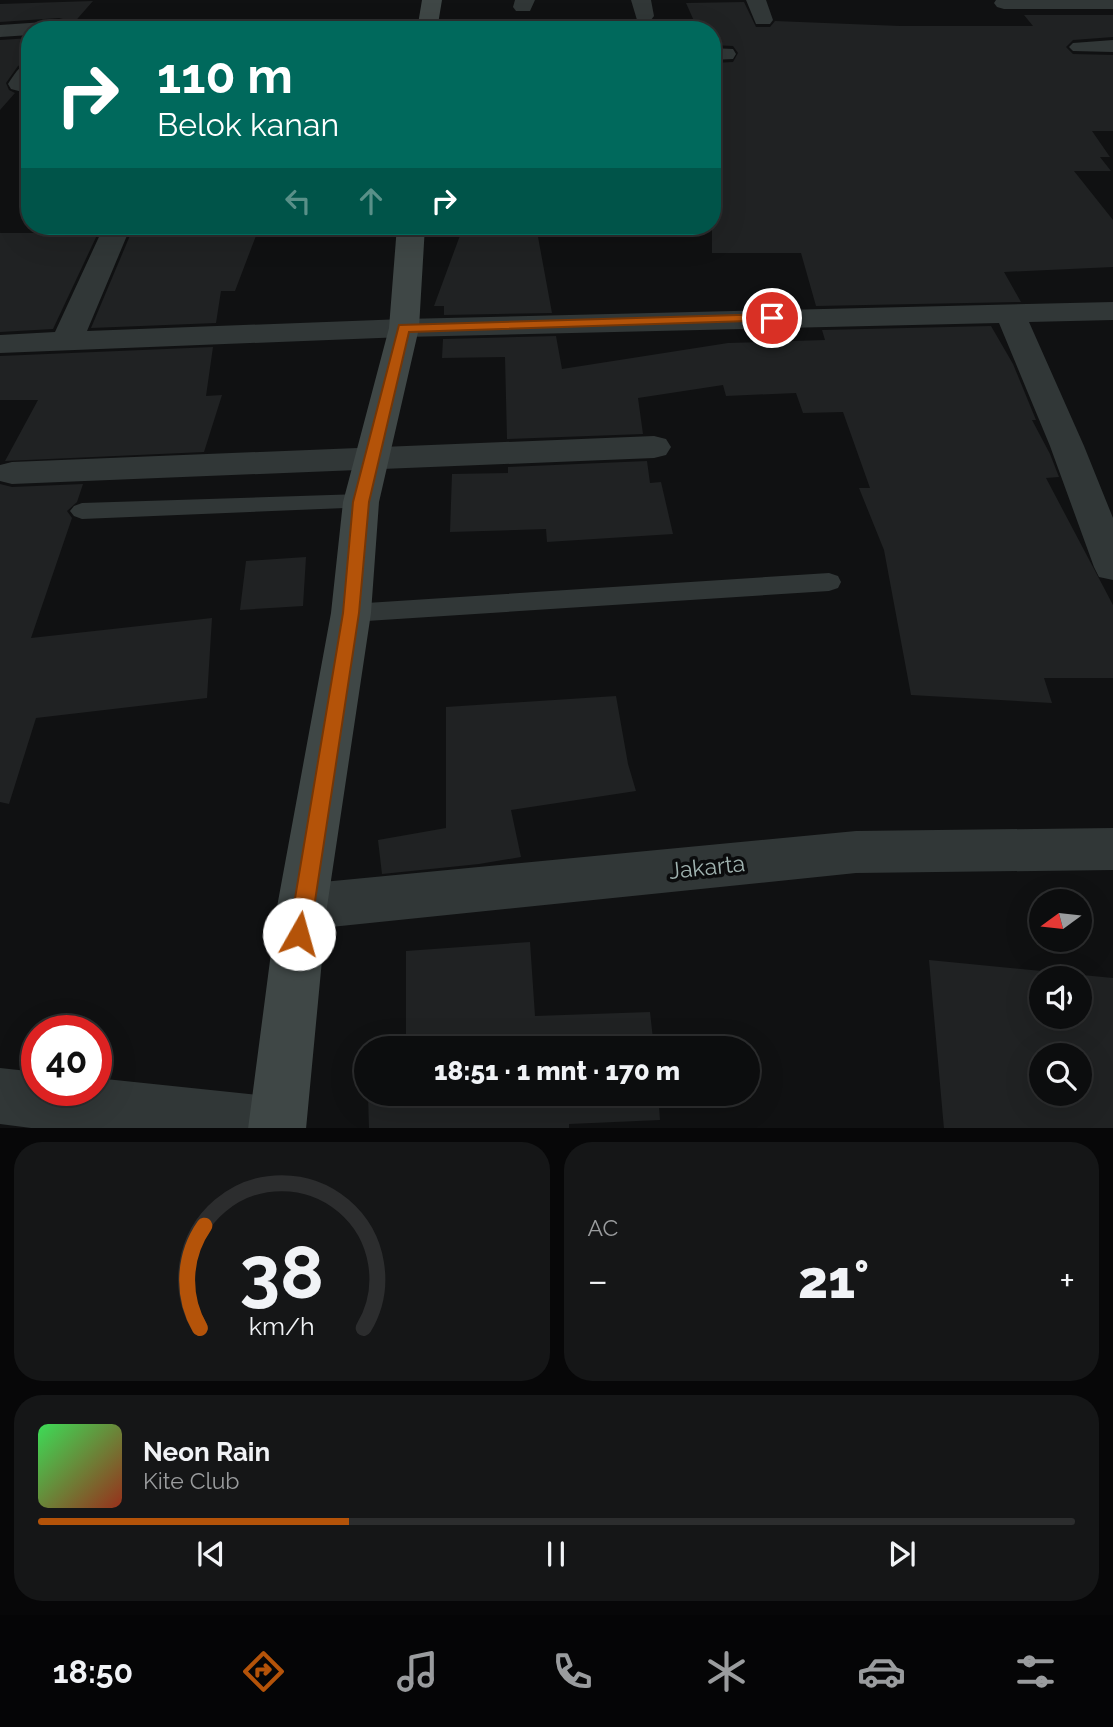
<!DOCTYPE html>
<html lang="id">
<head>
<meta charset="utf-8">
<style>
  body { margin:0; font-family:Raleway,sans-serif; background:#151617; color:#f1f3f6; height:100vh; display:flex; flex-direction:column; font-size:26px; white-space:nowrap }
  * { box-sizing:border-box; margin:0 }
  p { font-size:23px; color:#9a9c9e }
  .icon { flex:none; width:38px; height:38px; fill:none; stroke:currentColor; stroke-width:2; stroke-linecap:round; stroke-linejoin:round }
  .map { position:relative; height:1128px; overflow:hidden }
  .side { display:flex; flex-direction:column; gap:14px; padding:14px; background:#070708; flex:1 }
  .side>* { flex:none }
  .banner { position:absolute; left:21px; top:21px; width:700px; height:214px; border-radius:28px; box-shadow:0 7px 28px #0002,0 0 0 2px #2c2d2e; background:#00695c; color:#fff; overflow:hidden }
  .needle { width:46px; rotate:255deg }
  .controls { position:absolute; left:1029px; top:889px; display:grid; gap:14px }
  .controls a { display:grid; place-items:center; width:63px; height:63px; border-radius:50%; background:#0c0d0e; box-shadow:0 7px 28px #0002,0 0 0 2px #2c2d2e; font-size:35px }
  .speed { position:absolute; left:21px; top:1015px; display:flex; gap:14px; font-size:35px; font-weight:700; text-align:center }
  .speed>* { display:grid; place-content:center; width:91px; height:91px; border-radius:50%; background:#0c0d0e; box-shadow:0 7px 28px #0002,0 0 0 2px #2c2d2e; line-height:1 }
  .speed .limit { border:10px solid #d22; background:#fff; color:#111 }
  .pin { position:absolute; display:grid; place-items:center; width:60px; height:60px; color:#fff; margin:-30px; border:4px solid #fff; border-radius:50%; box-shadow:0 2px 7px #0007 }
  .me { position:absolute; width:77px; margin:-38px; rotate:7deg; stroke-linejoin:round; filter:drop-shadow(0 0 5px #0008) }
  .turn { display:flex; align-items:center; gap:24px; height:147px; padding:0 21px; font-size:32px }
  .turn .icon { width:91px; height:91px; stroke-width:2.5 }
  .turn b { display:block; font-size:49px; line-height:60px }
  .lanes { display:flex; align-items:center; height:66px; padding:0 21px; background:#0003; justify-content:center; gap:35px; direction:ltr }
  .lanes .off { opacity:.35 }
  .big { font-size:52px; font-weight:800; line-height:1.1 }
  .side .tile { flex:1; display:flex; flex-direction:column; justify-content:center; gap:10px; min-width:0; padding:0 24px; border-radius:28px; background:#151617 }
  .side .dial { align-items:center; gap:0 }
  .dial svg { height:182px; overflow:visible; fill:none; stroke:#2c2d2e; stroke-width:7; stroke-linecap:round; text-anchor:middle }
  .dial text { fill:#f1f3f6; stroke:none }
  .song { display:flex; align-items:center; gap:21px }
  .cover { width:84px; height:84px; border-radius:10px; background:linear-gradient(135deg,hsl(130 70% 55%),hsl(10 70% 35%)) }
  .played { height:7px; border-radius:4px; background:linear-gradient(90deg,#b45309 30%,#2c2d2e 30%) }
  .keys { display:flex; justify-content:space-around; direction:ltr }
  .heat { display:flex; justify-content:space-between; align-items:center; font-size:38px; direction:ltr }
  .side .tiles { flex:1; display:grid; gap:14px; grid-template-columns:1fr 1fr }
  .tile:last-child { grid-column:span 2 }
  .trip { position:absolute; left:354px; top:1036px; width:406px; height:70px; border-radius:35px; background:#0c0d0e; box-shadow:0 7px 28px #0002,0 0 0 2px #2c2d2e; font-weight:800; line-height:70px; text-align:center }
  .tabs { display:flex; height:112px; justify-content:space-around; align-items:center; background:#050506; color:#9a9c9e }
  .tabs .icon { width:49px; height:49px }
  .tabs .current { color:#b45309 }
  .tabs b { font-size:32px; color:#f1f3f6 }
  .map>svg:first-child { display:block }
  .building { fill:#202223; fill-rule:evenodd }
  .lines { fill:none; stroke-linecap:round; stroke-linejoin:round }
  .lane { fill:#313737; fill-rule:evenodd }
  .street { fill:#313737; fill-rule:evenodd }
  .secondary { fill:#3f4746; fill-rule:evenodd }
  .route { fill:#b45309; stroke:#753606; stroke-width:2 }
  .labels { text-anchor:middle; stroke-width:7; stroke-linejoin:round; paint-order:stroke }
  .near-street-label { font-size:23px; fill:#a0b3b0; stroke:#0b0c0d }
</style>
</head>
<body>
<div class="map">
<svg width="1113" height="1129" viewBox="0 0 1113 1129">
  <rect width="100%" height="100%" fill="#101112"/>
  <path class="building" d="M 93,1 L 71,26 L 67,20 L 59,18 L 0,22 L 0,4 Z
    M 744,2 L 756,27 L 770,27 L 775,21 L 900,26 L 1033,26 L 1024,15 L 1113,15 L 1113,37 L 1073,40 L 1066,47 L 1073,54 L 1113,55 L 1113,131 L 1092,131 L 1110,157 L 1100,157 L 1111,171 L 1074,171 L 1113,220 L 1113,267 L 1004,272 L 1021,302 L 816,306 L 801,253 L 712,253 L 712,63 L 733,62 L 738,53 L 733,46 L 712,45 L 712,30 L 698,30 L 686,3 Z
    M 30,38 L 30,60 L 18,66 L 6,83 L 9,90 L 15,93 L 0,110 L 0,40 Z
    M 134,226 L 241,226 L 239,234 L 257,233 L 235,291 L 221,291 L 216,323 L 91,328 Z
    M 486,226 L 536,226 L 552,313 L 444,315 L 444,306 L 434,306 L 462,230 L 486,230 Z
    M 0,233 L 98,233 L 53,329 L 0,332 Z
    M 991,326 L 1013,364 L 1036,420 L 1032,420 L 1050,454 L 1059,477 L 1046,478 L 1113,605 L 1113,678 L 1044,678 L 1052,703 L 911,695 L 884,550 L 859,488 L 870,488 L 843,412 L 803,413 L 796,393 L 726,396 L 723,385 L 638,398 L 643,434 L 507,439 L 505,357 L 442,358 L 443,339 L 556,336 L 562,369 L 728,343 L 825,340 L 822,330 Z
    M 213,347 L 206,396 L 222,395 L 204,452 L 5,461 L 38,400 L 0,400 L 0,356 Z
    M 647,461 L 650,483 L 661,482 L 673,534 L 547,542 L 546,529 L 450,532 L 452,474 L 508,473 L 508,467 Z
    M 0,484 L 12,487 L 83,484 L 77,502 L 67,511 L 72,518 L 31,638 L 212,618 L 207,698 L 36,718 L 9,804 L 0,802 Z
    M 306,557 L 303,606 L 240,610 L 246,561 Z
    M 616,696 L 628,764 L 636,791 L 511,810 L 521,857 L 479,864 L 382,874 L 378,840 L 446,828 L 446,707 Z
    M 530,942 L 535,1016 L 650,1012 L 654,1048 L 406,1048 L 406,951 Z
    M 929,960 L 1113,978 L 1113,1129 L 944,1129 ZM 1041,978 L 1080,978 L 1080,1017 L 1041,1017 ZM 1041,1055 L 1080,1055 L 1080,1094 L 1041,1094 Z
    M 368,1094 L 658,1094 L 660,1120 L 569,1124 L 569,1129 L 369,1129 Z"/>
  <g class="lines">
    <path class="lane" d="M 361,494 L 369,497 L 373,502 L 369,507 L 82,519 L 74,516 L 70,511 L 74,506 L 82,503 Z
      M 829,573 L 838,576 L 841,582 L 838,588 L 829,591 L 351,622 L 342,620 L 338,613 L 342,606 L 351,604 Z"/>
    <path class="street" d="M 515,0 L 535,0 L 530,11 L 516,11 L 513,7 Z
      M 631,0 L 651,0 L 654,16 L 651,20 L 637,20 Z
      M 746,0 L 766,0 L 773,20 L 770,24 L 756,24 Z
      M 996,0 L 1113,0 L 1113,9 L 1004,9 L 997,7 L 994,3 Z
      M 59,21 L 66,23 L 69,27 L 67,30 L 30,30 L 30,35 L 0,37 L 0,25 Z
      M 1113,40 L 1113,52 L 1073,51 L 1069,47 L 1073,43 Z
      M 712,48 L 733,49 L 736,54 L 733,59 L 712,60 Z
      M 30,62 L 30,94 L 11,89 L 8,84 C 14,75 19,65 30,62 Z
      M 104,226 L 131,226 L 87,331 L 404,319 L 1113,302 L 1113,320 L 1029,322 L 1084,446 L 1113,518 L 1113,580 L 1099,577 L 1094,567 L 1050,446 L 999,323 L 404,337 L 0,353 L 0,335 L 55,332 Z
      M 654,436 L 666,439 L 671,447 L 666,455 L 654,458 L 12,484 L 0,481 L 0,465 L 12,462 Z
      M 1113,828 L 1113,870 L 856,873 L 302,930 L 284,923 L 277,907 L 284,891 L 302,884 L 856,831 Z
      M 0,1068 L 37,1072 L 37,1090 L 96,1090 L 96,1078 L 277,1097 L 297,1106 L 306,1126 L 305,1129 L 39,1129 L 0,1124 Z"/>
    <path class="secondary" d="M 422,0 L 442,0 L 437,30 L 417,30 Z
      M 397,226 L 425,226 L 419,328 L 379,502 L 371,613 L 327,907 L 306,1129 L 248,1129 L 277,907 L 331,613 L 343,502 L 389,328 Z"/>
  </g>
  <path class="route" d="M 772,314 L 776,315 L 776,320 L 409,332 L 369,502 L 359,613 L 310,934 L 307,941 L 299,944 L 292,941 L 289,934 L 343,613 L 353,502 L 399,325 Z"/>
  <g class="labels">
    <g class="near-street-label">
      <text transform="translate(707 867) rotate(-6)" y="8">Jakarta</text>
    </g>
  </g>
</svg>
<div class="controls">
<a><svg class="needle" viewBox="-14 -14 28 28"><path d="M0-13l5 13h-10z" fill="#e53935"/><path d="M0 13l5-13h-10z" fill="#9a9c9e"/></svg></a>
<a><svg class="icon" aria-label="sound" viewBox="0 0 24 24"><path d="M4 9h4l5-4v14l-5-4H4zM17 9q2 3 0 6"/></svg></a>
<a><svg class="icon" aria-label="search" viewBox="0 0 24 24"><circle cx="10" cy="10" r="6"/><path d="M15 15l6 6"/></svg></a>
</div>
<div class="speed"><div class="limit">40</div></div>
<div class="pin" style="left:772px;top:318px;background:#d93025"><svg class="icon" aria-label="arrive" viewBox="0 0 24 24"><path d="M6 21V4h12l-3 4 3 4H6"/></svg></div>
<svg class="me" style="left:299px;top:934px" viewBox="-20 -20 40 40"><circle r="19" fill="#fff"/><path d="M0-13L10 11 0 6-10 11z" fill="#b45309"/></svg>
<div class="trip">18:51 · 1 mnt · 170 m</div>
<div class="banner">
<div class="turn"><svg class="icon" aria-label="right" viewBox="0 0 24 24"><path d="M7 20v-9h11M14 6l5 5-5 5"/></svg><div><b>110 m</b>Belok kanan</div></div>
<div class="lanes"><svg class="icon off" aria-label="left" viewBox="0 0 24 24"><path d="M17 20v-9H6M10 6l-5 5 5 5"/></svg><svg class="icon off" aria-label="ahead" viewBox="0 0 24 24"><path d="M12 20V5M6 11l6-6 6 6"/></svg><svg class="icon" aria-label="right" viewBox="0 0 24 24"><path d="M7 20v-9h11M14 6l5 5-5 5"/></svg></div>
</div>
</div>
<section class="side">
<div class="tiles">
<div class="tile dial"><svg viewBox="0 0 100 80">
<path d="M14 69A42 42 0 1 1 86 69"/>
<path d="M14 69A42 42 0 0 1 16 24" stroke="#b45309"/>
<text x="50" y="56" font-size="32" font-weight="700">38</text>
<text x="50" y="72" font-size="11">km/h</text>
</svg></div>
<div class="tile"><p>AC</p>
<div class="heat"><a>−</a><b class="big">21°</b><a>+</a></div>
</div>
<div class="tile">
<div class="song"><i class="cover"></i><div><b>Neon Rain</b><p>Kite Club</p></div></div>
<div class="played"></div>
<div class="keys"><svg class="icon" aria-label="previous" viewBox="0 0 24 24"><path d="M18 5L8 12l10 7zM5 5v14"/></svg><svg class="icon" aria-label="pause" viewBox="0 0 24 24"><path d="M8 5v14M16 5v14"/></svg><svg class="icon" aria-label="next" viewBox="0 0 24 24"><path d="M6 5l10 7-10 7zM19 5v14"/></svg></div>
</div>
</div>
</section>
<nav class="tabs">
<b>18:50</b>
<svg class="icon current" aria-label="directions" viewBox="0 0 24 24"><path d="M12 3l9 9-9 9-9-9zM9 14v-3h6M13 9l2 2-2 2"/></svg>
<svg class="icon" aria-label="music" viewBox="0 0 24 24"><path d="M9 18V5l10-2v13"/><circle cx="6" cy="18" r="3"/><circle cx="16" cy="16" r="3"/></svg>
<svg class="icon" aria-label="phone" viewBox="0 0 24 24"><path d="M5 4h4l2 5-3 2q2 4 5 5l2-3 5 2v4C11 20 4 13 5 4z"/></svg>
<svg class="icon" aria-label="climate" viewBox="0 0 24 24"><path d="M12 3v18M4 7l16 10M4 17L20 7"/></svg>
<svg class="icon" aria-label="car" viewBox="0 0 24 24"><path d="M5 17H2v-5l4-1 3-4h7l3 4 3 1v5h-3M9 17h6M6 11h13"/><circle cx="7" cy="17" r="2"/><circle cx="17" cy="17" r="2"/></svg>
<svg class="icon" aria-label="filters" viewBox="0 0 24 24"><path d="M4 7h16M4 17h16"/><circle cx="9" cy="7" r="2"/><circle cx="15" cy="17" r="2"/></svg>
</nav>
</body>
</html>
